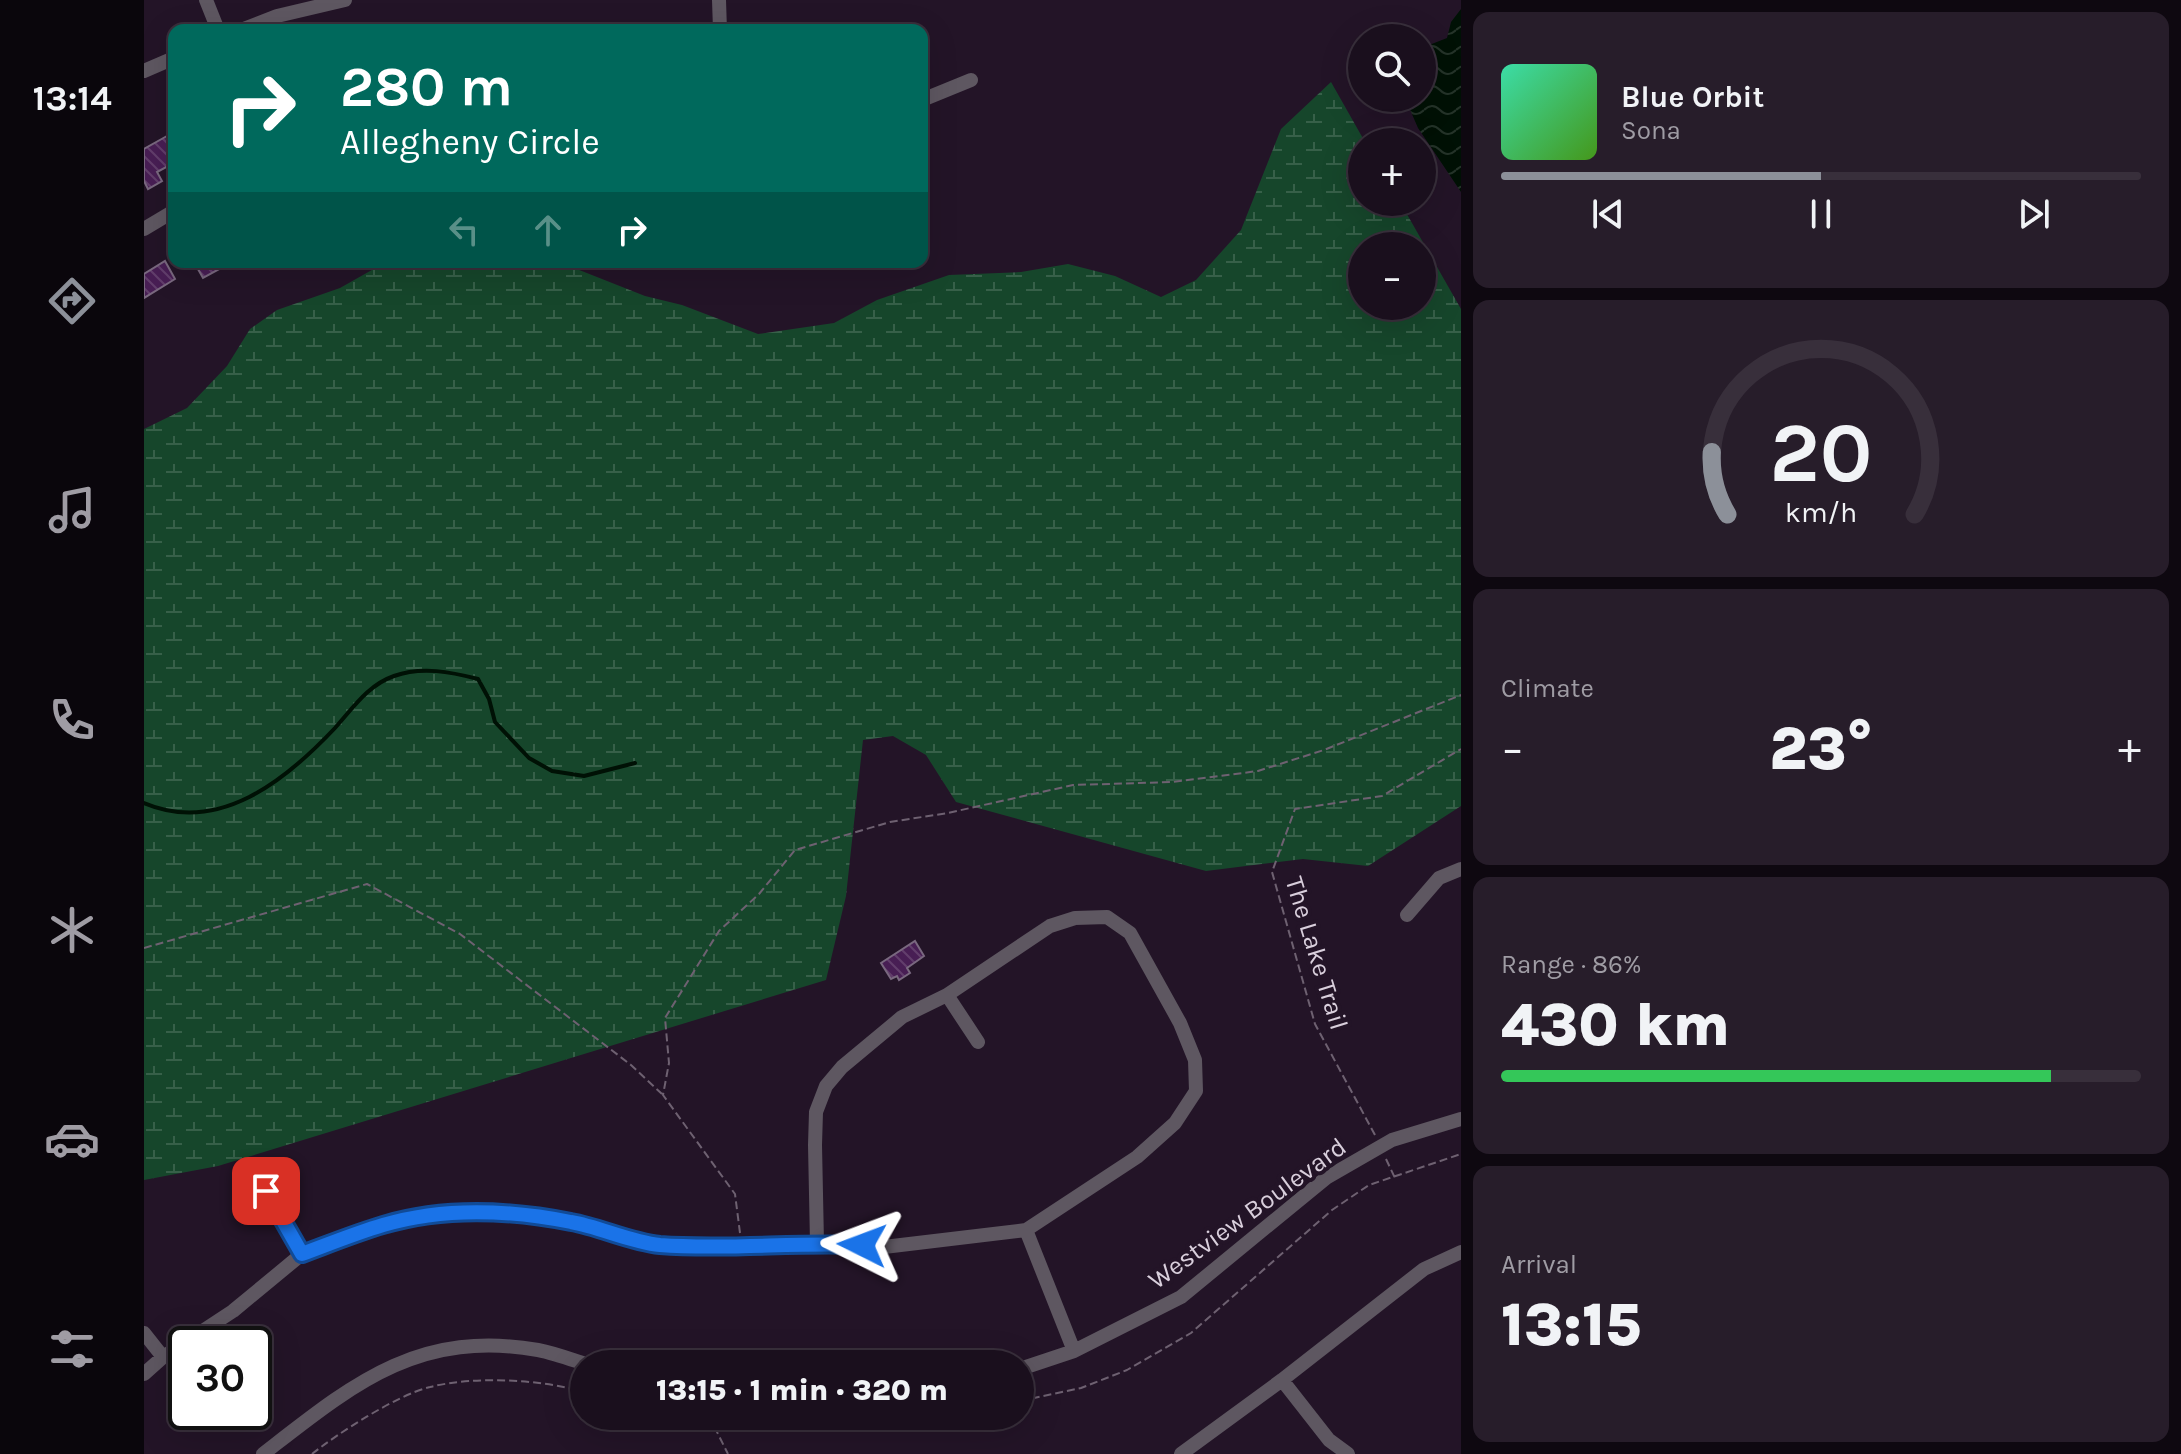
<!DOCTYPE html>
<html lang="en">
<head>
<meta charset="utf-8">
<style>
  body { margin:0; font-family:Karla,sans-serif; background:#271d2a; color:#f1f3f6; height:100vh; display:flex; flex-direction:column; font-size:30px; white-space:nowrap }
  * { box-sizing:border-box; margin:0 }
  p { font-size:26px; color:#9f9ca4 }
  .icon { flex:none; width:44px; height:44px; fill:none; stroke:currentColor; stroke-width:2; stroke-linecap:round; stroke-linejoin:round }
  .map { position:relative; flex:1; overflow:hidden }
  .panel { display:flex; flex-direction:column; gap:12px; padding:12px; background:#0e0810; width:720px }
  .panel>* { flex:none }
  .top-card { position:absolute; left:24px; top:24px; width:760px; height:244px; border-radius:16px; box-shadow:0 8px 32px #0002,0 0 0 2px #382f3b; background:#00695c; color:#fff; overflow:hidden }
  .tools { position:absolute; left:1204px; top:24px; display:grid; gap:16px }
  .tools a { display:grid; place-items:center; width:88px; height:88px; border-radius:50%; background:#1a0f1d; box-shadow:0 8px 32px #0002,0 0 0 2px #382f3b; font-size:40px }
  .speed { position:absolute; left:24px; top:1326px; display:flex; gap:16px; font-size:40px; font-weight:700; text-align:center }
  .speed>* { display:grid; place-content:center; width:104px; height:104px; border-radius:50%; background:#1a0f1d; box-shadow:0 8px 32px #0002,0 0 0 2px #382f3b; line-height:1 }
  .speed .limit { border:4px solid #111; border-radius:12px; background:#fff; color:#111 }
  .pin { position:absolute; display:grid; place-items:center; width:68px; height:68px; color:#fff; margin:-34px; border-radius:16px; box-shadow:0 4px 12px #0006 }
  .me { position:absolute; width:88px; margin:-44px; rotate:273deg; stroke-linejoin:round; filter:drop-shadow(0 0 6px #0008) }
  .turn { display:flex; align-items:center; gap:28px; height:168px; padding:0 40px; font-size:36px }
  .turn .icon { width:104px; height:104px; stroke-width:2.5 }
  .turn b { display:block; font-size:56px; line-height:68px }
  .lanes { display:flex; align-items:center; height:76px; padding:0 40px; background:#0003; justify-content:center; gap:40px; direction:ltr }
  .lanes .off { opacity:.35 }
  .big { font-size:60px; font-weight:800; line-height:1.1 }
  .panel .widget { flex:1; display:flex; flex-direction:column; justify-content:center; gap:12px; min-width:0; padding:0 28px; border-radius:16px; background:#271d2a }
  .panel .dial { align-items:center; gap:0 }
  .dial svg { height:208px; overflow:visible; fill:none; stroke:#382f3b; stroke-width:7; stroke-linecap:round; text-anchor:middle }
  .dial text { fill:#f1f3f6; stroke:none }
  .song { display:flex; align-items:center; gap:24px }
  .cover { width:96px; height:96px; border-radius:12px; background:linear-gradient(135deg,hsl(160 70% 55%),hsl(100 70% 35%)) }
  .played { height:8px; border-radius:4px; background:linear-gradient(90deg,#8c9099 50%,#382f3b 50%) }
  .keys { display:flex; justify-content:space-around; direction:ltr }
  .heat { display:flex; justify-content:space-between; align-items:center; font-size:44px; direction:ltr }
  .charge { height:12px; border-radius:6px; background:linear-gradient(90deg,#34c759 86%,#382f3b 0) }
  .trip { position:absolute; left:426px; top:1350px; width:464px; height:80px; border-radius:40px; background:#1a0f1d; box-shadow:0 8px 32px #0002,0 0 0 2px #382f3b; font-weight:800; line-height:80px; text-align:center }
  main { display:flex; flex:1; min-height:0 }
  .tabs { display:flex; flex-direction:column; width:144px; justify-content:space-around; align-items:center; background:#0a060c; color:#9f9ca4 }
  .tabs .icon { width:56px; height:56px }
  .tabs .on { color:#8c9099 }
  .tabs b { font-size:36px; color:#f1f3f6 }
  .map>svg:first-child { display:block }
  .wetland { fill:url(#wetland-marsh); fill-rule:evenodd }
  .water { fill:url(#water-waves) }
  .lines { fill:none; stroke-linecap:round; stroke-linejoin:round }
  .stream { stroke:#001105; stroke-width:4 }
  .building { fill:url(#building-back-hatch); stroke:#79687f; stroke-width:2 }
  .path { stroke:#6e6171; stroke-width:2; stroke-dasharray:8 4; stroke-linecap:butt }
  .minor { stroke:#5e5761; stroke-width:14 }
  .route-casing { stroke:#114b97; stroke-width:20 }
  .route { stroke:#1a73e8; stroke-width:14 }
  .labels { text-anchor:middle; stroke-width:8; stroke-linejoin:round; paint-order:stroke }
  .street-label { font-size:26px; fill:#d9cfdc; stroke:#231427 }
</style>
</head>
<body>
<main>
<nav class="tabs">
<b>13:14</b>
<svg class="icon on" aria-label="directions" viewBox="0 0 24 24"><path d="M12 3l9 9-9 9-9-9zM9 14v-3h6M13 9l2 2-2 2"/></svg>
<svg class="icon" aria-label="music" viewBox="0 0 24 24"><path d="M9 18V5l10-2v13"/><circle cx="6" cy="18" r="3"/><circle cx="16" cy="16" r="3"/></svg>
<svg class="icon" aria-label="phone" viewBox="0 0 24 24"><path d="M5 4h4l2 5-3 2q2 4 5 5l2-3 5 2v4C11 20 4 13 5 4z"/></svg>
<svg class="icon" aria-label="climate" viewBox="0 0 24 24"><path d="M12 3v18M4 7l16 10M4 17L20 7"/></svg>
<svg class="icon" aria-label="car" viewBox="0 0 24 24"><path d="M5 17H2v-5l4-1 3-4h7l3 4 3 1v5h-3M9 17h6M6 11h13"/><circle cx="7" cy="17" r="2"/><circle cx="17" cy="17" r="2"/></svg>
<svg class="icon" aria-label="filters" viewBox="0 0 24 24"><path d="M4 7h16M4 17h16"/><circle cx="9" cy="7" r="2"/><circle cx="15" cy="17" r="2"/></svg>
</nav>
<div class="map">
<svg width="1317" height="1454" viewBox="0 0 1317 1454">
  <defs>
    <pattern id="wetland-marsh" width="20" height="14" patternUnits="userSpaceOnUse" patternTransform="scale(2)"><rect width="20" height="14" fill="#16462b"/><path d="M1 5h8M5 5V1M11 12h8M15 12V8" fill="none" stroke="#376049"/></pattern>
    <pattern id="water-waves" width="16" height="10" patternUnits="userSpaceOnUse" patternTransform="scale(2)"><rect width="16" height="10" fill="#001105"/><path d="M0 5q4-4 8 0t8 0" fill="none" stroke="#253329"/></pattern>
    <pattern id="building-back-hatch" width="6" height="6" patternUnits="userSpaceOnUse" patternTransform="scale(2)"><rect width="6" height="6" fill="#481e54"/><path d="M-1 5l2 2M0 0l6 6M5-1l2 2" fill="none" stroke="#623e6c"/></pattern>
  </defs>
  <rect width="100%" height="100%" fill="#231427"/>
  <path class="wetland" d="M 1187,82 L 1221,142 L 1218,142 L 1218,202 L 1256,202 L 1317,309 L 1317,806 L 1224,866 L 1159,859 L 1062,871 L 812,802 L 782,755 L 749,736 L 719,740 L 702,896 L 682,980 L 74,1166 L 0,1180 L 0,429 L 43,408 L 83,366 L 106,329 L 133,310 L 196,288 L 242,262 L 415,262 L 501,296 L 538,305 L 614,334 L 690,323 L 733,300 L 805,275 L 877,272 L 924,264 L 971,276 L 1017,297 L 1052,280 L 1097,230 L 1137,129 ZM 1218,246 L 1278,246 L 1278,306 L 1218,306 Z"/>
  <path class="water" d="M 1317,9 L 1317,192 L 1274,128 L 1261,98 L 1278,98 L 1280,47 L 1303,38 L 1307,22 Z"/>
  <g class="lines">
    <path class="stream" d="M 0,803 C 75,835 142,780 191,728 C 209,708 224,685 250,676 C 278,666 307,672 334,679 L 345,699 L 351,722 L 385,758 L 408,771 L 440,776 L 491,763"/>
  </g>
  <path class="building" d="M 23,136 L 30,148 L 30,163 L 13,172 L 18,181 L 4,189 L 0,181 L 0,149 Z
    M 21,261 L 31,279 L 0,298 L 0,274 Z
    M 50,262 L 88,262 L 59,278 Z
    M 771,941 L 780,956 L 763,968 L 766,973 L 755,980 L 753,976 L 747,979 L 737,963 Z"/>
  <g class="lines">
    <path class="path" d="M 0,948 L 223,884 L 316,934 L 487,1065 L 518,1094
      M 1231,1135 L 1171,1024 L 1128,872 L 1151,809 L 1238,796 L 1317,749
      M 1242,1159 L 1251,1178
      M 596,1233 L 591,1194 L 519,1095 L 525,1063 L 521,1018 L 575,931 L 615,894 L 651,850 L 746,822 L 804,813 L 929,785 L 1029,782 L 1114,771 L 1180,750 L 1317,695
      M 876,1401 L 937,1388 L 983,1370 L 1047,1333 L 1188,1210 L 1225,1185 L 1317,1154
      M 565,1416 L 584,1454
      M 678,1416 L 792,1416
      M 168,1454 C 194,1433 255,1394 286,1387 C 330,1376 396,1379 440,1392"/>
    <path class="minor" d="M 62,0 L 74,30
      M 575,0 L 576,30
      M 97,30 L 133,16 L 201,0
      M 0,71 L 30,58
      M 778,100 L 827,80
      M 0,229 L 30,211
      M 1263,915 L 1295,878 L 1317,869
      M 803,995 L 834,1042
      M 122,1191 L 158,1254
      M 882,1230 L 930,1351
      M 0,1333 L 19,1357
      M 876,1369 L 930,1351 L 1037,1297 L 1182,1178 L 1248,1140 L 1317,1119
      M 0,1374 L 19,1357 L 89,1311 L 158,1254 L 241,1224 L 303,1214 L 365,1212 L 430,1222 L 512,1245 L 585,1247 L 673,1243 L 740,1247 L 882,1230 L 993,1157 L 1031,1123 L 1052,1091 L 1051,1060 L 1036,1023 L 986,933 L 963,917 L 931,918 L 906,926 L 803,995 L 758,1017 L 698,1067 L 682,1086 L 672,1112 L 671,1145 L 673,1243
      M 1138,1380 L 1185,1440 L 1204,1454
      M 119,1454 C 208,1385 273,1329 394,1350 C 410,1353 426,1359 441,1364
      M 1037,1454 L 1138,1380 L 1280,1269 L 1317,1252"/>
  </g>
  <g class="lines">
    <defs>
      <path id="route" d="M 122,1191 L 158,1254 C 185,1244 212,1233 239,1225 C 299,1207 366,1210 427,1222 C 456,1227 486,1242 516,1245 C 583,1250 650,1242 718,1245"/>
    </defs>
    <use href="#route" class="route-casing"/>
    <use href="#route" class="route"/>
  </g>
  <g class="labels">
    <g class="street-label">
      <text transform="translate(1173 953) rotate(73)" y="9">The Lake Trail</text>
      <text transform="translate(1103 1213) rotate(-36)" y="9">Westview Boulevard</text>
    </g>
  </g>
</svg>
<div class="tools">
<a><svg class="icon" aria-label="search" viewBox="0 0 24 24"><circle cx="10" cy="10" r="6"/><path d="M15 15l6 6"/></svg></a>
<a>+</a>
<a>−</a>
</div>
<div class="speed"><div class="limit">30</div></div>
<div class="pin" style="left:122px;top:1191px;background:#d93025"><svg class="icon" aria-label="arrive" viewBox="0 0 24 24"><path d="M6 21V4h12l-3 4 3 4H6"/></svg></div>
<svg class="me" style="left:718px;top:1245px" viewBox="-20 -20 40 40"><path d="M0-17L14 15 0 8-14 15z" fill="#1a73e8" stroke="#fff" stroke-width="4"/></svg>
<div class="trip">13:15 · 1 min · 320 m</div>
<div class="top-card">
<div class="turn"><svg class="icon" aria-label="right" viewBox="0 0 24 24"><path d="M7 20v-9h11M14 6l5 5-5 5"/></svg><div><b>280 m</b>Allegheny Circle</div></div>
<div class="lanes"><svg class="icon off" aria-label="left" viewBox="0 0 24 24"><path d="M17 20v-9H6M10 6l-5 5 5 5"/></svg><svg class="icon off" aria-label="ahead" viewBox="0 0 24 24"><path d="M12 20V5M6 11l6-6 6 6"/></svg><svg class="icon" aria-label="right" viewBox="0 0 24 24"><path d="M7 20v-9h11M14 6l5 5-5 5"/></svg></div>
</div>
</div>
<section class="panel">
<div class="widget">
<div class="song"><i class="cover"></i><div><b>Blue Orbit</b><p>Sona</p></div></div>
<div class="played"></div>
<div class="keys"><svg class="icon" aria-label="previous" viewBox="0 0 24 24"><path d="M18 5L8 12l10 7zM5 5v14"/></svg><svg class="icon" aria-label="pause" viewBox="0 0 24 24"><path d="M8 5v14M16 5v14"/></svg><svg class="icon" aria-label="next" viewBox="0 0 24 24"><path d="M6 5l10 7-10 7zM19 5v14"/></svg></div>
</div>
<div class="widget dial"><svg viewBox="0 0 100 80">
<path d="M14 69A42 42 0 1 1 86 69"/>
<path d="M14 69A42 42 0 0 1 8 45" stroke="#8c9099"/>
<text x="50" y="56" font-size="32" font-weight="700">20</text>
<text x="50" y="72" font-size="11">km/h</text>
</svg></div>
<div class="widget"><p>Climate</p>
<div class="heat"><a>−</a><b class="big">23°</b><a>+</a></div>
</div>
<div class="widget"><p>Range · 86%</p><b class="big">430 km</b><div class="charge"></div></div>
<div class="widget"><p>Arrival</p><b class="big">13:15</b></div>
</section>
</main>
</body>
</html>
